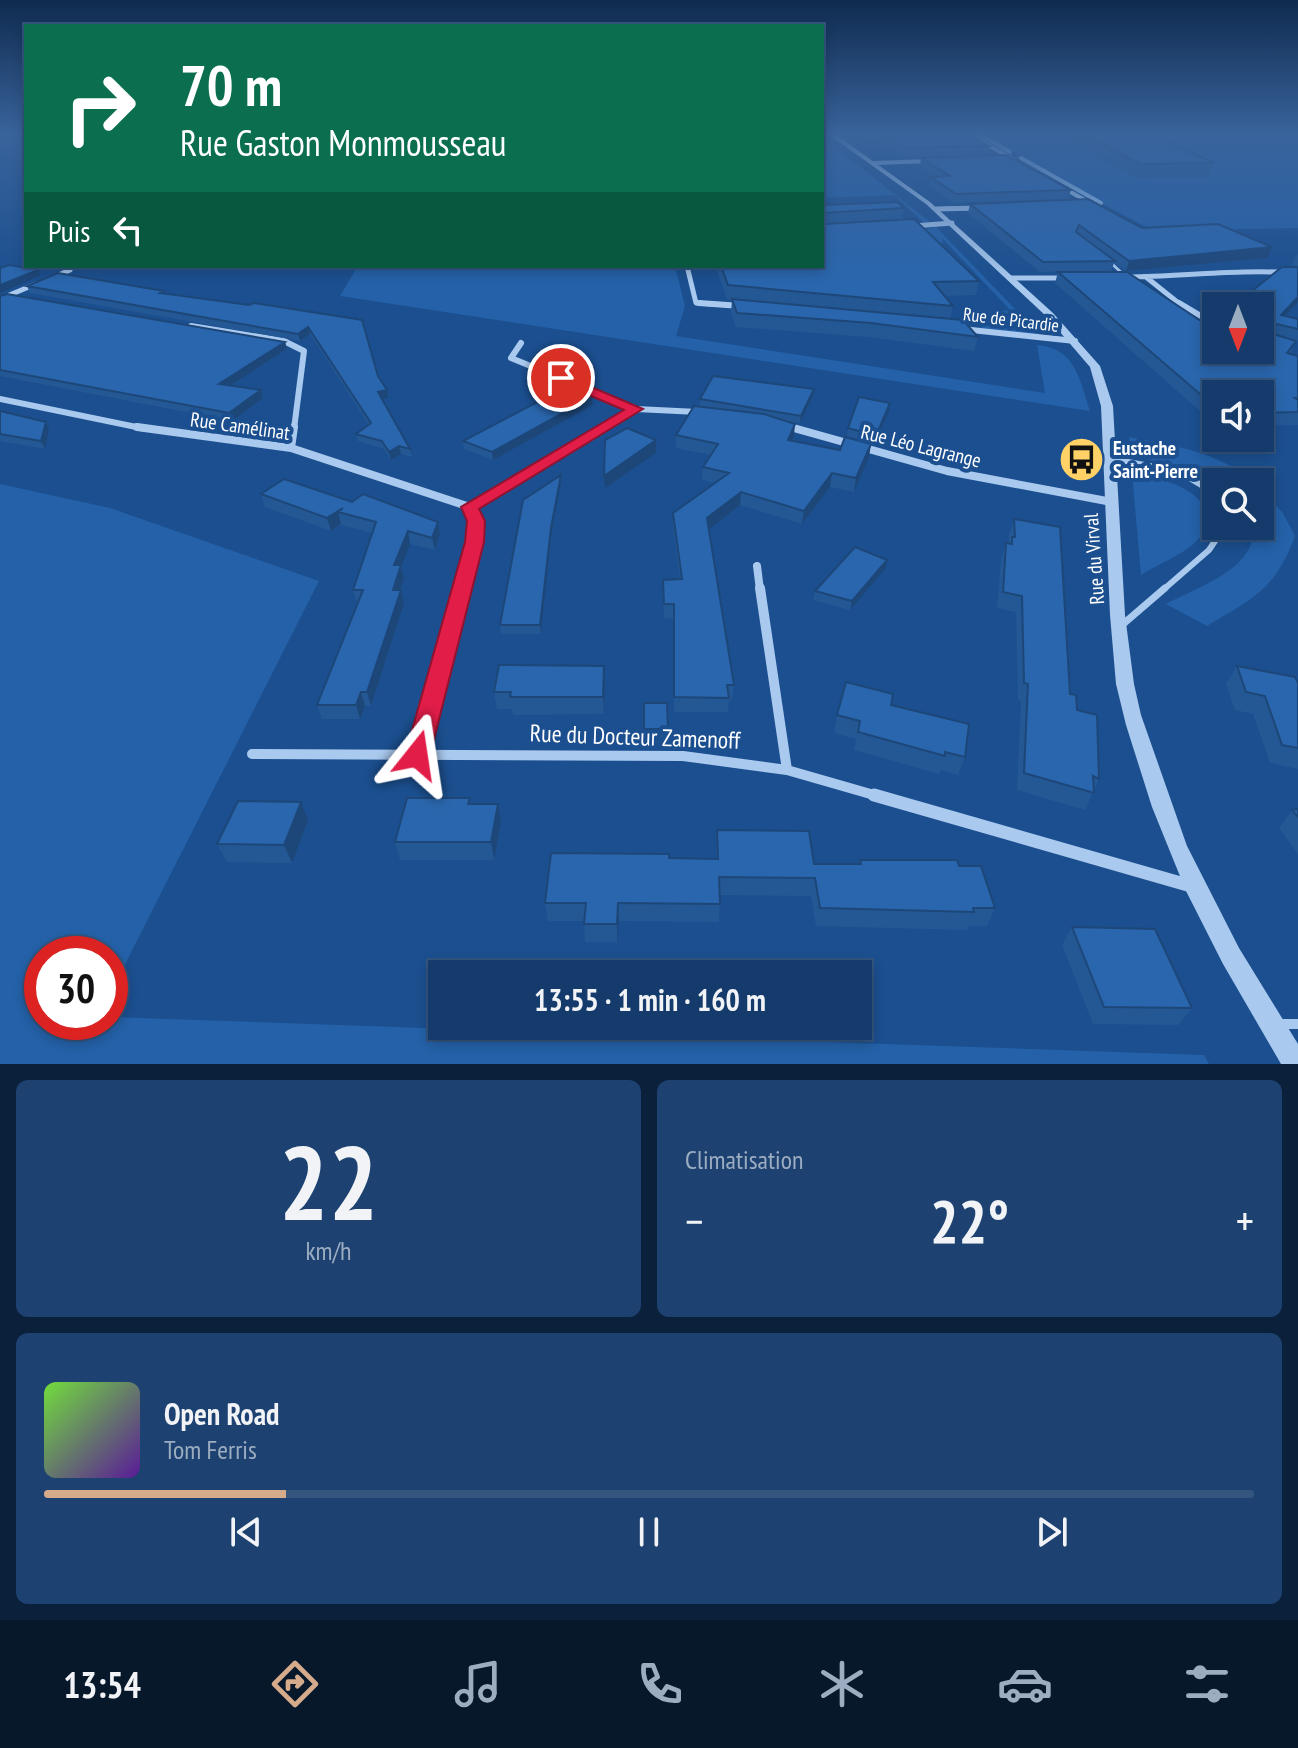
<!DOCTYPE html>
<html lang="fr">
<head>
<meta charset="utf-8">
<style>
  body { margin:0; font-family:"PT Sans Narrow",sans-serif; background:#1d4271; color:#f1f3f6; height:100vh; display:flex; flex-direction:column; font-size:30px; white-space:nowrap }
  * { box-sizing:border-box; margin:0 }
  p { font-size:26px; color:#9dadc1 }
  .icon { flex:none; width:44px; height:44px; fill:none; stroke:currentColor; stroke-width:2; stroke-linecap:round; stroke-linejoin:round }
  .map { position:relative; height:1064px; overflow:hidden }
  .side { display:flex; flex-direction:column; gap:16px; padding:16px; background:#0b203b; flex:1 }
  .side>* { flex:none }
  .banner { position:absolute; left:24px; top:24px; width:800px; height:244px; border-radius:0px; box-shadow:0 4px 12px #0003,0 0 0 2px #33557e; background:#0b6e4f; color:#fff; overflow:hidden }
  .needle { width:52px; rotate:180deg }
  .buttons { position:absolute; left:1202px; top:292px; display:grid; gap:16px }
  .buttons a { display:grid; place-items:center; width:72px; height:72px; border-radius:0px; background:#143b6b; box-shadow:0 4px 12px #0003,0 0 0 2px #33557e; font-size:40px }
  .speed { position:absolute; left:24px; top:936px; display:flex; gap:16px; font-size:40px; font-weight:700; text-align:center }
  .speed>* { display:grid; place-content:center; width:104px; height:104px; border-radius:50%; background:#143b6b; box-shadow:0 4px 12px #0003,0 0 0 2px #33557e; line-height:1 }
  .speed .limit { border:12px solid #d22; background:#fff; color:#111 }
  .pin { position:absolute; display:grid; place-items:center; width:68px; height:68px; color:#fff; margin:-34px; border:4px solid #fff; border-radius:50%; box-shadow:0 2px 8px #0007 }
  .me { position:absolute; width:88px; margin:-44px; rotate:15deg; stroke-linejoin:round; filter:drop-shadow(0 0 6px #0008) }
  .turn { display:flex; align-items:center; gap:28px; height:168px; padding:0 24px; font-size:36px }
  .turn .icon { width:104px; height:104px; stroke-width:2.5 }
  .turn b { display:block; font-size:56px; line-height:68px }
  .then { display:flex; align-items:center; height:76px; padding:0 24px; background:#0003; gap:16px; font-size:30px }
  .big { font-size:60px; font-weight:800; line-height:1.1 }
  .side .card { flex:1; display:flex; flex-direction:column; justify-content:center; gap:12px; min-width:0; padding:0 28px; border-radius:12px; background:#1d4271 }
  .side .dial { align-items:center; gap:0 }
  .dial b { font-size:104px; line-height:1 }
  .song { display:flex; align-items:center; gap:24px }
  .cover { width:96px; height:96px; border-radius:12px; background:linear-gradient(135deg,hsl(100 70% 55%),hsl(270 70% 35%)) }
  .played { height:8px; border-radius:4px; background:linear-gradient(90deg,#d6ab8b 20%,#33557e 20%) }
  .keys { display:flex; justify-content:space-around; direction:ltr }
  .heat { display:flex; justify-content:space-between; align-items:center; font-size:44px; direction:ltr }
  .side .tiles { flex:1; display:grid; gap:16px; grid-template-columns:1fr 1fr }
  .card:last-child { grid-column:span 2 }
  .trip { position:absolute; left:428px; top:960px; width:444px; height:80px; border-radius:0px; background:#143b6b; box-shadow:0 4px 12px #0003,0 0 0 2px #33557e; font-weight:800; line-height:80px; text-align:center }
  .tabs { display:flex; height:128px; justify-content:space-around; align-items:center; background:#08182b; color:#9dadc1 }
  .tabs .icon { width:56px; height:56px }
  .tabs .on { color:#d6ab8b }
  .tabs b { font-size:36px; color:#f1f3f6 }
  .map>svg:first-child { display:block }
  .green { fill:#2461a8 }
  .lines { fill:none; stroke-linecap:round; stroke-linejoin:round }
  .stream { stroke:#9cc4f0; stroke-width:4 }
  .service-far3 { stroke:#a9c9ee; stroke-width:3 }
  .service-far2 { stroke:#a9c9ee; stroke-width:6 }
  .service-far1 { stroke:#a9c9ee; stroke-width:7 }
  .service { stroke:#a9c9ee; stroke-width:10 }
  .minor-far5 { stroke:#a9c9ee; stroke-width:4 }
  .minor-far4 { stroke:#a9c9ee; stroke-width:5 }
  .minor-far3 { stroke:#a9c9ee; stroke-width:6 }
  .minor-far2 { stroke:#a9c9ee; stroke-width:8 }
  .minor-far1 { stroke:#a9c9ee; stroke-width:10 }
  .minor { stroke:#a9c9ee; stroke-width:13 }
  .tertiary { fill:#a9c9ee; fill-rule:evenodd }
  .wall { fill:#245895 }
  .shaded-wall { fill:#1d4779 }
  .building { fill:#2a66ad; stroke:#1d4779; stroke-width:2 }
  .route { fill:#e11d48; stroke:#92132f; stroke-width:2 }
  .labels { text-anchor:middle; stroke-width:8; stroke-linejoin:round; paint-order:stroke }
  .far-street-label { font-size:18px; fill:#fff; stroke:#1b4f8f }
  .street-label { font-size:20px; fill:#fff; stroke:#1b4f8f }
  .poi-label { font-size:20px; font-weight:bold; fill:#fff; stroke:#1b4f8f; text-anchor:start }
  .near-street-label { font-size:24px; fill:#fff; stroke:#1b4f8f }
</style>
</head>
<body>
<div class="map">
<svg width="1298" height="1064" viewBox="0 0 1298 1064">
  <rect width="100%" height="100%" fill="#1b4f8f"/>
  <path class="green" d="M 974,134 L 1284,134 L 1298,139 L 1298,228 L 1154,231 L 1015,158 L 1022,157 C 1008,148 990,143 974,134 Z
    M 822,137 L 930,222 L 923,222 L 894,195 L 822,198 Z
    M 936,227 L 1041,336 L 982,328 L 971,315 L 1010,310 L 942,238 L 943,243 L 912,238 L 938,236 L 900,236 Z
    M 358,266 L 675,266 L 685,306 L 676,336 L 1045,393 L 1037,345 C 1076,348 1079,379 1090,411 L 340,296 Z
    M 1129,437 C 1174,446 1218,451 1253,482 L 1216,482 L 1175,466 L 1132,455 Z
    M 1132,473 C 1161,476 1229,496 1200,537 C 1188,553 1158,564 1141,575 Z
    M 0,484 L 110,508 L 319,581 L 110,994 L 110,954 L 42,954 L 42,1022 L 110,1022 L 110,1017 L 1204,1055 L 1209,1064 L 0,1064 Z
    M 1260,489 L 1283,513 L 1295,536 C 1275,590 1254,598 1207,626 L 1166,604 C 1195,588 1260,568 1252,526 L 1260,526 Z"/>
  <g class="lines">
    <path class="stream" d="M 979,134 L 1010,152
      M 1021,158 L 1101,203"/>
    <path class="service-far3" d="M 1109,261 L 1126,277"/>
    <path class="service-far2" d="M 1111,459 L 1178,471 L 1216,494
      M 1163,590 L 1209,550 L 1225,526"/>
    <path class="service-far1" d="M 1122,625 L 1165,588"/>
    <path class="service" d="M 1278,1024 L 1298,1024"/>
    <path class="minor-far5" d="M 969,134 L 1014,160
      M 874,163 L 930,161
      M 1060,186 L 1090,203
      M 936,209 L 979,208"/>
    <path class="minor-far4" d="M 936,209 L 979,208
      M 913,226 L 952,223
      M 687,266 L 696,303 L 729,305
      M 1128,277 C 1185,276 1241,269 1298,273
      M 1146,277 L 1181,305
      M 52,278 L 70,270
      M 1011,278 L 1066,278
      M 0,299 L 36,284"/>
    <path class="minor-far3" d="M 699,303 L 741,306
      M 1179,303 L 1216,325
      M 191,326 L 284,341 L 304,351 L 294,429
      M 962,329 L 1075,341
      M 521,343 L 511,358 L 636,409 L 698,412
      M 0,399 L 146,429
      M 786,426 L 797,429
      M 602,429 L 636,409"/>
    <path class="minor-far2" d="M 137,427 L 291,448 L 470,507
      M 790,427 L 947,471 L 1112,502
      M 291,448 L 294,427
      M 757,566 L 760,590
      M 461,590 C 469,562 481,534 470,507 L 605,427"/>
    <path class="minor-far1" d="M 760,588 L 787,770
      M 252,754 L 683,756 L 787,770 L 881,797
      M 417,755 L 462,588"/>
    <path class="minor" d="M 874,795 L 1191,886"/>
    <path class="tertiary" d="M 828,134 L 835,134 L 930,202 L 1053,313 L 1100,366 L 1113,406 L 1125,615 L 1134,684 L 1141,715 L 1187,846 L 1239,948 L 1298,1044 L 1298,1064 L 1281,1064 L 1223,964 L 1186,891 L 1152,807 L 1126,725 L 1116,684 L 1110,615 L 1101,406 L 1090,367 L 1047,317 L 926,204 Z"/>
  </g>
  <path class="wall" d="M 856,134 L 967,134 L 989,146 L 987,154 L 905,157 L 881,141 L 867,142 Z
    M 1070,134 L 1150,134 L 1214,163 L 1209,177 L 1137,178 L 1069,140 Z
    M 921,158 L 1071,190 L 1068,199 L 954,203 L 929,186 L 931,177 L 936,177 L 920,166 Z
    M 970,204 L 1142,228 L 1272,247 L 1268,258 L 1126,271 L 1114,263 L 1111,271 L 1040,272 L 968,213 Z
    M 822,205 L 904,208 L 902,219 L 979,281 L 976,295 L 944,296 L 953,306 L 950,319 L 978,337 L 974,351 L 868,337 L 736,327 L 731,312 L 732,300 L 727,299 L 715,266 L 822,266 Z
    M 1298,255 L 1298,302 L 1285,316 L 1298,319 L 1298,342 L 1296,341 L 1290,354 L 1298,356 L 1298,425 L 1260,426 L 1260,394 L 1216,394 L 1216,423 L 1210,420 L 1055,283 L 1058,272 L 1213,329 L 1260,306 L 1291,267 L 1295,257 Z
    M 27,286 L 164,291 L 165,294 L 362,320 L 378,376 L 387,390 L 388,398 L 382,399 L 410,449 L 412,457 L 401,454 L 391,460 L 384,449 L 358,441 L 356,434 L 369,425 L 310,334 L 300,341 L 30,293 Z
    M 0,296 L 285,342 L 287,349 L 230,386 L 261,390 L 263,398 L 232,421 L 0,376 Z
    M 814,389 L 813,396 L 800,423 L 787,421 L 794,436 L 792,441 L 869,457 L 854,492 L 830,487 L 802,524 L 740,505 L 709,529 L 734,685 L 732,700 L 729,700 L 728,712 L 674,712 L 673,619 L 664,618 L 663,594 L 663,580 L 680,579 L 673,527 L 673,513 L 715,483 L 702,480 L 703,467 L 711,455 L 676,448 L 676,435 L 700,406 L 700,399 Z
    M 592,397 L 593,405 L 493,460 L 464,449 L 463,441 Z
    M 890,403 L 889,411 L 874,444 L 847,436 L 848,428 Z
    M 0,411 L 46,422 L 49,429 L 45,449 L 0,441 Z
    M 561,475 L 561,483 L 551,536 L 541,634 L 501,634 L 500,625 Z
    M 261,494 L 352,502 L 438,522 L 440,534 L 435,550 L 410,544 L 401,568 L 404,578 L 400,590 L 404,603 L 371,706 L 365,706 L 360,719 L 322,719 L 317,705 L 357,603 L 353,590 L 372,533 L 341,525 L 331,531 L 265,507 Z
    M 1014,519 L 1070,694 L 1077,710 L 1099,779 L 1085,810 L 1017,790 L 1021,701 L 1018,700 L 1016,612 L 997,608 L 1001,559 L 1006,543 L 1009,543 L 1009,535 Z
    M 887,560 L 886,568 L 850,610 L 813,600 L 815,591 Z
    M 1237,666 L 1298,683 L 1298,769 L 1270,763 L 1253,714 L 1235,710 L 1226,684 Z
    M 605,684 L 604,714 L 513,715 L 512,709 L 497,709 L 494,692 Z
    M 644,703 L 668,729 L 668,738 L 644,738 Z
    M 891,705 L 965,757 L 958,775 L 941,770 L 939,774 L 854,750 L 856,739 L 834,733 L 837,715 Z
    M 471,804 L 501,822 L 494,860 L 400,860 L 395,842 Z
    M 1298,809 L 1298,854 L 1279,828 L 1292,810 Z
    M 308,820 L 292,863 L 227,862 L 217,844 Z
    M 717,830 L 814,864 L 859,864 L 860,860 L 959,866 L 995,908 L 987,926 L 968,926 L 967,930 L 816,926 L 811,896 L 720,895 L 719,922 L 619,921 L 617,942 L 585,942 L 584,921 L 548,921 L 545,903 L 669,858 L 716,859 Z
    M 1072,927 L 1192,1008 L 1178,1025 L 1093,1024 L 1062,945 Z"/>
  <path class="shaded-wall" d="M 1272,247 L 1268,258 L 1126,271 L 1129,261 Z
    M 38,270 L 40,276 L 0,293 L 0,285 Z
    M 1298,297 L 1298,302 L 1278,324 L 1281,315 Z
    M 308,327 L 310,334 L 300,341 L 298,334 Z
    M 285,342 L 287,349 L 222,391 L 219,384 Z
    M 814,389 L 813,396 L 800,423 L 801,416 Z
    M 261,390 L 263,398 L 232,421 L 229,413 Z
    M 387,390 L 388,398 L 380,400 L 378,392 Z
    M 592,397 L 593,405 L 493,460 L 492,452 Z
    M 890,403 L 889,411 L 874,444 L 876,436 Z
    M 46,422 L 49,429 L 45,449 L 41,441 Z
    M 795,424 L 794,436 L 786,453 L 788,440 Z
    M 656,440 L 656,453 L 605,488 L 604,476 Z
    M 871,444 L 869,457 L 854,492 L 856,478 Z
    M 399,446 L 401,454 L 391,460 L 389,452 Z
    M 832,473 L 830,487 L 802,524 L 804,511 Z
    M 561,475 L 561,483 L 551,536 L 541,634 L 540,625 L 551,528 Z
    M 741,492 L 740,505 L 707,531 L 707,518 Z
    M 338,512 L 341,524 L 331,531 L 327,518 Z
    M 438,522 L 440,534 L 435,550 L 432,538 Z
    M 408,531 L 410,544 L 401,568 L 404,578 L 396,603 L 393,590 L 394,565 Z
    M 887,560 L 886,568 L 850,610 L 852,601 Z
    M 401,590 L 404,603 L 371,706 L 367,692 Z
    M 604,666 L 605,684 L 604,714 L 603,697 Z
    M 361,692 L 365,706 L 360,719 L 356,705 Z
    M 301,802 L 308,820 L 292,863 L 284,845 Z
    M 498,804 L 501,822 L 494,860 L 491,842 Z
    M 618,903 L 619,921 L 617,942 L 617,924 Z"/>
  <path class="building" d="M 883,134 L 967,134 L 989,146 L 906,148 Z
    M 1084,134 L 1150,134 L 1214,163 L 1141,164 Z
    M 1006,155 L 1071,190 L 956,194 L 931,177 L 950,176 L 921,158 Z
    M 1088,199 L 1142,228 L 1218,224 L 1272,247 L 1129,261 L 1079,225 L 1076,232 L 1115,261 L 1043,262 L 970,204 Z
    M 898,202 L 904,208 L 823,213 L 822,215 L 822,205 Z
    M 914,219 L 979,281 L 933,282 L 953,306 L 728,285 L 721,266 L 822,266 L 822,223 L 824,224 Z
    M 9,265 L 38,270 L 0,285 L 0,268 Z
    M 1282,267 L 1298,267 L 1298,297 L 1281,315 L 1298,319 L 1298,329 L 1264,321 L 1260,324 L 1260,306 L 1233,306 Z
    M 1058,272 L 1127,272 L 1213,329 L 1216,325 L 1216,350 L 1260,350 L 1260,327 L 1261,330 L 1296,341 L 1287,353 L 1298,356 L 1298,398 L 1295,398 L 1298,400 L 1298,412 L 1260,413 L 1260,394 L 1216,394 L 1215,407 Z
    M 58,273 L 164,291 L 160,293 L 249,305 L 254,303 L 362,320 L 378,376 L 387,390 L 378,392 L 410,449 L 399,446 L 389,452 L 382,441 L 356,434 L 371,423 L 308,327 L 298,334 L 27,286 Z
    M 7,294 L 285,342 L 219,384 L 261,390 L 229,413 L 0,370 L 0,296 Z
    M 732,299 L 963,320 L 978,337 L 871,323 L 737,313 Z
    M 713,376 L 814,389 L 801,416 L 700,399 Z
    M 574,383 L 587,388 L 592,397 L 492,452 L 463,441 Z
    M 859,397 L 890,403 L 876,436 L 848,428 Z
    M 694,406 L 764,414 L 795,424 L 788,440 L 840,450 L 845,437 L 871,444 L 856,478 L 832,473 L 804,511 L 741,492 L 707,518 L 734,685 L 727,685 L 729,698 L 674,697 L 674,604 L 664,604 L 663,580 L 682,579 L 673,513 L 729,473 L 703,467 L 718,444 L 676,435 Z
    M 0,411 L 46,422 L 41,441 L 0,434 Z
    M 627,428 L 656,440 L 604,476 L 605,440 Z
    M 561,475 L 551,528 L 540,625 L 500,625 L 523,500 Z
    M 284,479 L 352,502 L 363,494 L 438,522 L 432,538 L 408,531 L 394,565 L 401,565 L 393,590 L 401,590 L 367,692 L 361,692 L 356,705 L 317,705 L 363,590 L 353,590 L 376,522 L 338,512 L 343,508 L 327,518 L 261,494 Z
    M 1014,519 L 1060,527 L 1070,694 L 1076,695 L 1077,710 L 1097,715 L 1099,779 L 1093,776 L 1094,793 L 1024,773 L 1028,684 L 1024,683 L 1022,596 L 1003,592 L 1006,543 L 1012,544 L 1012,537 L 1015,537 Z
    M 855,547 L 887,560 L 852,601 L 815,591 Z
    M 499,665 L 604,666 L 603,697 L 510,697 L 511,692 L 494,692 Z
    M 1237,666 L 1295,677 L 1298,683 L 1298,748 L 1282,745 L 1265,696 L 1246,692 Z
    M 846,682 L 893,694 L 891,705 L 969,724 L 965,757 L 945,752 L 945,756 L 858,732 L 860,721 L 837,715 Z
    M 644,703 L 667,703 L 668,729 L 644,729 Z
    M 407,798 L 470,798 L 468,804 L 498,804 L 491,842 L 395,842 Z
    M 238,801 L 301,802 L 284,845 L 217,844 Z
    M 1298,809 L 1298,817 L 1292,810 Z
    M 717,830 L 809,831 L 814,864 L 861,864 L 860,860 L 957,860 L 959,866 L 981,866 L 995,908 L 973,908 L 974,912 L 820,908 L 815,878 L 719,877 L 720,904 L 618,903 L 617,924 L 584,924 L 586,903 L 545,903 L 551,853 L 669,854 L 669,858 L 718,859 Z
    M 1072,927 L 1155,929 L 1192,1008 L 1104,1007 Z"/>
  <linearGradient id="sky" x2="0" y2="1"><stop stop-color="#0f2b4f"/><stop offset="0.47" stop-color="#39639b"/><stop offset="1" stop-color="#39639b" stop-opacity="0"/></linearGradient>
  <rect width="1298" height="283" fill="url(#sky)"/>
  <path class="route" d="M 561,374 L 643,409 L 479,509 L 485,521 L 484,542 L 430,755 L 426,762 L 417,764 L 409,762 L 405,755 L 465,542 L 467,521 L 461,507 L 624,410 L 556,381 L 556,375 Z"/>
  <defs>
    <symbol id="bus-disc" viewBox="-11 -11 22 22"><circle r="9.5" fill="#ffd166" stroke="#1b4f8f"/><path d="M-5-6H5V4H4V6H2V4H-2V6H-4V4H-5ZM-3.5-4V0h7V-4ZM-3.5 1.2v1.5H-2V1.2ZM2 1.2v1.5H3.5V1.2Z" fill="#111"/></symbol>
  </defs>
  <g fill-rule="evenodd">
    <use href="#bus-disc" x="1056" y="434" width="51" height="51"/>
  </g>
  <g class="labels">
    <g class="far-street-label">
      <text transform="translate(1011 320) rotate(7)" y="6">Rue de Picardie</text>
    </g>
    <g class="street-label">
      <text transform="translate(240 426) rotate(8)" y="7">Rue Camélinat</text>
      <text transform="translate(921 446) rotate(14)" y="7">Rue Léo Lagrange</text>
      <text transform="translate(1094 559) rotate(-94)" y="7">Rue du Virval</text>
    </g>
    <g class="poi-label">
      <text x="1113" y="455">Eustache<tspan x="1113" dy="23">Saint-Pierre</tspan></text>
    </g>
    <g class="near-street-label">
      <text transform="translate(635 737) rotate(2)" y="8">Rue du Docteur Zamenoff</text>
    </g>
  </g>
</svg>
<div class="buttons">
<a><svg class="needle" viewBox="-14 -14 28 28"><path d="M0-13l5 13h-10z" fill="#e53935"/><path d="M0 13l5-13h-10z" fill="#9dadc1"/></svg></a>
<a><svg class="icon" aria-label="sound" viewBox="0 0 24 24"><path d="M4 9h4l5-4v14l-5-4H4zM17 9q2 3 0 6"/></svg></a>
<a><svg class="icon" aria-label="search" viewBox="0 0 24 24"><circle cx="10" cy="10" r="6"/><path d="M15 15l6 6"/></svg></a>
</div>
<div class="speed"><div class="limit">30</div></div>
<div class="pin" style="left:561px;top:378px;background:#d93025"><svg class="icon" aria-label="arrive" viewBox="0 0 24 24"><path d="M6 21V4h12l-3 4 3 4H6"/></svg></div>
<svg class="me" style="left:417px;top:755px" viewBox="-20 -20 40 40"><path d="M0-17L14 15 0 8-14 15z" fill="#e11d48" stroke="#fff" stroke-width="4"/></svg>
<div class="trip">13:55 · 1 min · 160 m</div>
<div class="banner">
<div class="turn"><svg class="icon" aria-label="right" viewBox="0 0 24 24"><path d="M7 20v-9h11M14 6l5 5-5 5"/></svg><div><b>70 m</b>Rue Gaston Monmousseau</div></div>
<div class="then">Puis<svg class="icon" aria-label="left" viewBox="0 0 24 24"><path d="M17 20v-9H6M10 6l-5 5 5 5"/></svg></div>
</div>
</div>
<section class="side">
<div class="tiles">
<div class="card dial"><b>22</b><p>km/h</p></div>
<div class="card"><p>Climatisation</p>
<div class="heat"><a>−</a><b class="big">22°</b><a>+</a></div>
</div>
<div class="card">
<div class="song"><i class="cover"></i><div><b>Open Road</b><p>Tom Ferris</p></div></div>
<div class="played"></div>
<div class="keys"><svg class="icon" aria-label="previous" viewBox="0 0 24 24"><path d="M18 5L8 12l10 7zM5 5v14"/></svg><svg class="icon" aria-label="pause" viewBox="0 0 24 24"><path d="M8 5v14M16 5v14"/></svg><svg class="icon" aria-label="next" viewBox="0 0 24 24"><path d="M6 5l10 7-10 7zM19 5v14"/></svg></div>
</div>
</div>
</section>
<nav class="tabs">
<b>13:54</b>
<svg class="icon on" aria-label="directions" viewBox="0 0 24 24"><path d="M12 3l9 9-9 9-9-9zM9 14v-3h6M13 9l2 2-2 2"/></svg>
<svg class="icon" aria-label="music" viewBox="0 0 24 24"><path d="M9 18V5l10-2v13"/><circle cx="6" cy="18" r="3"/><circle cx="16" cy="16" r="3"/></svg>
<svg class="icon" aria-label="phone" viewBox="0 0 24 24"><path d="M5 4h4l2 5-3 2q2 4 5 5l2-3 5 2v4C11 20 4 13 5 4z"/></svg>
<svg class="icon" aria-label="climate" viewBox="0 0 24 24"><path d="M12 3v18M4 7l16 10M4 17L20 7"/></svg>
<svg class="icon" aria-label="car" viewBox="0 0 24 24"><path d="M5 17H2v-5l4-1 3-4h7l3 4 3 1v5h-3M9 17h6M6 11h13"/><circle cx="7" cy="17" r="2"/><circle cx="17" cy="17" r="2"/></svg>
<svg class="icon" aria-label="filters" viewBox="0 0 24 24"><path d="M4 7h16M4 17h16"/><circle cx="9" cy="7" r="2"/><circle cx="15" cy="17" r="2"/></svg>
</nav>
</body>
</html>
